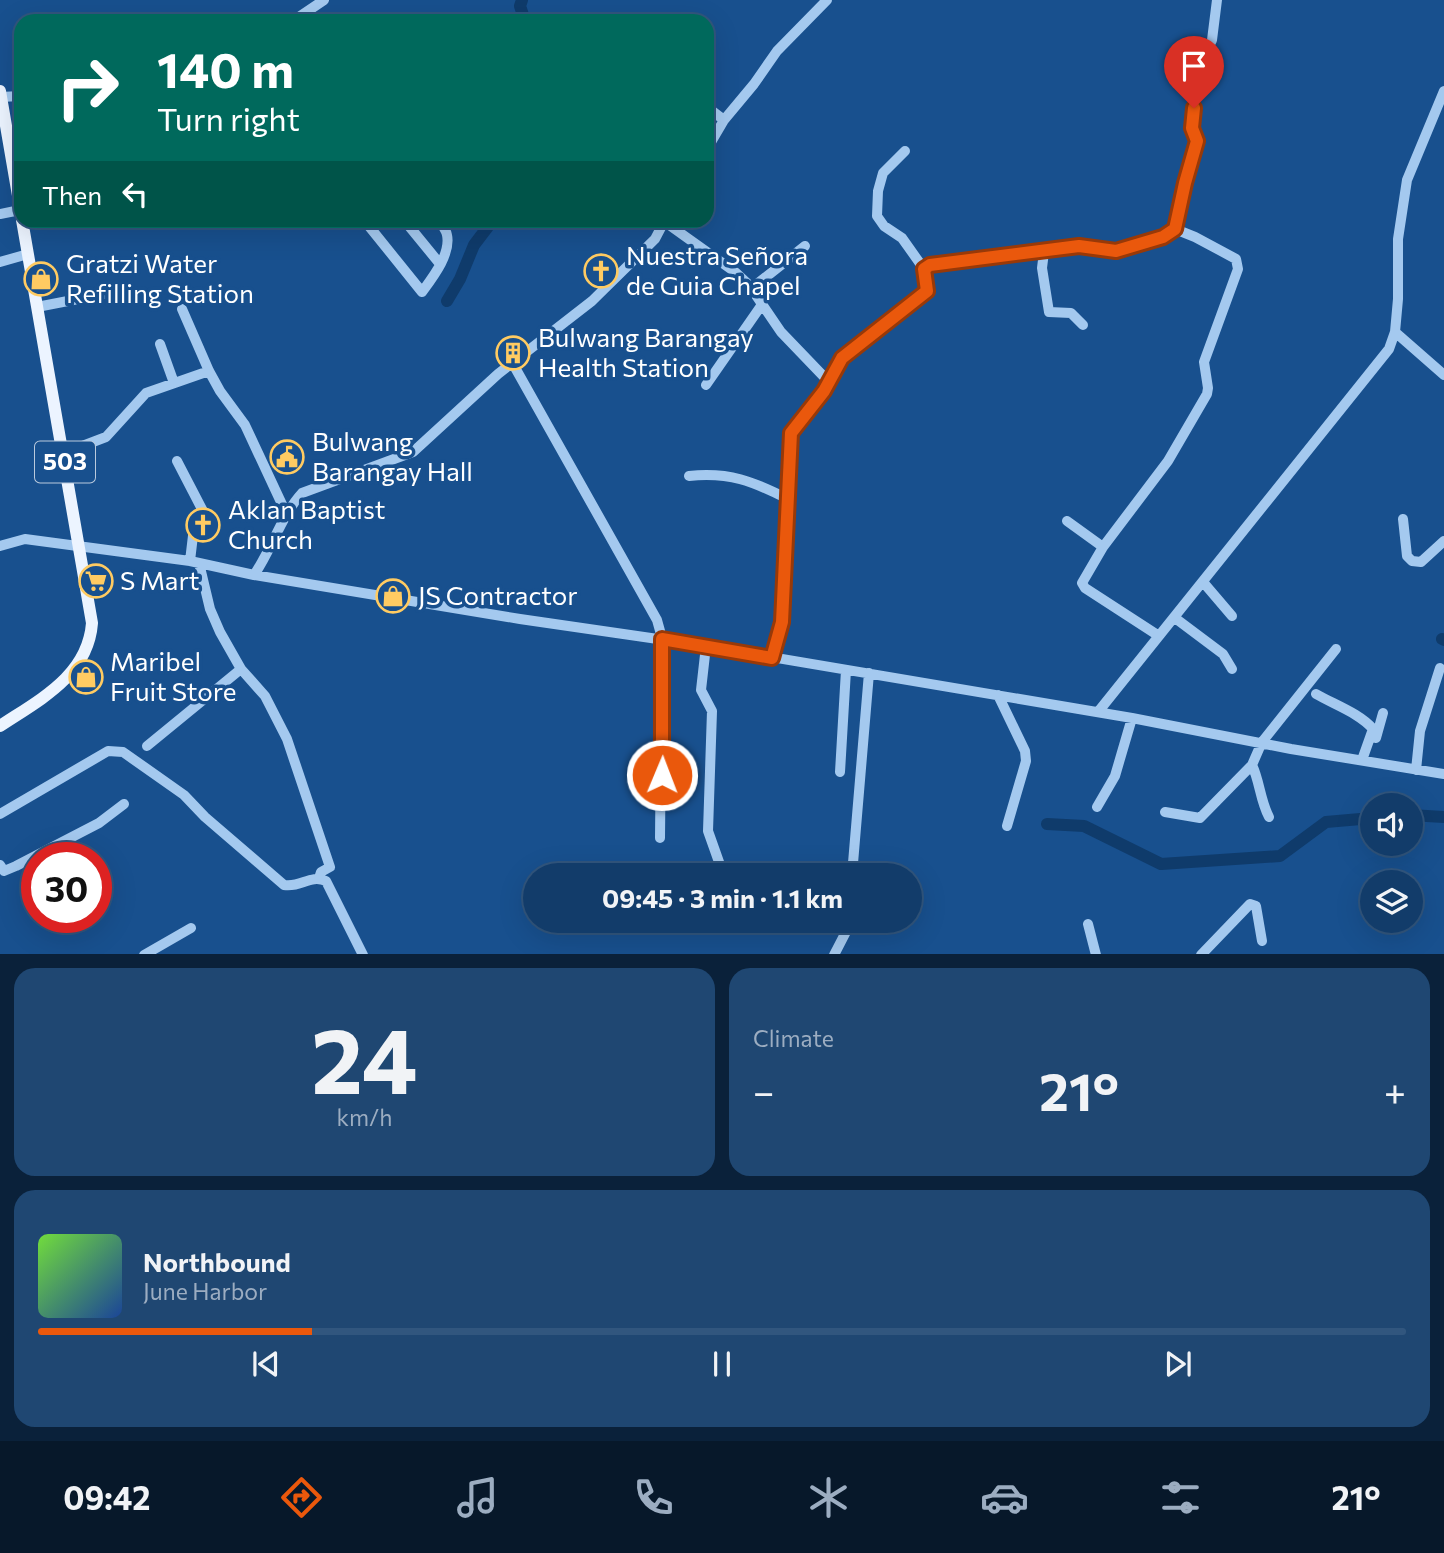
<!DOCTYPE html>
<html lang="en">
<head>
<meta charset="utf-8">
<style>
  body { margin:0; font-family:Commissioner,sans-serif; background:#1f4772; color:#f1f3f6; height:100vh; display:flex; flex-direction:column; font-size:26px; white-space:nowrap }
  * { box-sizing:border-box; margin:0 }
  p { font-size:23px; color:#9cadc1 }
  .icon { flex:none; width:38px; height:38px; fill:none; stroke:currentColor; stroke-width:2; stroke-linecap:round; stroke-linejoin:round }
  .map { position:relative; height:954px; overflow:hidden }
  .details { display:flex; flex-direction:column; gap:14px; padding:14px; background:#0a213a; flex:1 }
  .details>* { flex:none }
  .guide { position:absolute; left:14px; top:14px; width:700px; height:214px; border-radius:21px; box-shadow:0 7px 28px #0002,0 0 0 2px #31567e; background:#00695c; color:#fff; overflow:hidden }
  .tools { position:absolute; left:1360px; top:793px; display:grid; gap:14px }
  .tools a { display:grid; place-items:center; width:63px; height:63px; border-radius:50%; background:#123c6a; box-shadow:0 7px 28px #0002,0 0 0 2px #31567e; font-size:35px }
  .speed { position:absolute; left:21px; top:842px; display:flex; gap:14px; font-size:35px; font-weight:700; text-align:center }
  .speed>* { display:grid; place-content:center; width:91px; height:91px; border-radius:50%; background:#123c6a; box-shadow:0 7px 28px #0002,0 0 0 2px #31567e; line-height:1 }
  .speed .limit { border:10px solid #d22; background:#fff; color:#111 }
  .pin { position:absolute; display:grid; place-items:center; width:60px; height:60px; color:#fff; margin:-72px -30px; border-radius:50% 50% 50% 0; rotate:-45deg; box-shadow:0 0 7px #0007 }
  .pin .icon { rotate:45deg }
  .me { position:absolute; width:77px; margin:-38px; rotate:1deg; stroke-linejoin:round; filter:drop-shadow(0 0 5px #0008) }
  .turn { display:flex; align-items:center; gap:24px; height:147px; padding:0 28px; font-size:32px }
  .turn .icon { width:91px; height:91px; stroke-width:2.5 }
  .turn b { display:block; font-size:49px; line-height:60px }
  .then { display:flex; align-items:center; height:66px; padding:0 28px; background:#0003; gap:14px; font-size:26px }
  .big { font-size:52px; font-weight:700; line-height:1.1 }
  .details .tile { flex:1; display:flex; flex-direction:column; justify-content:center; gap:10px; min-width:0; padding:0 24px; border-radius:21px; background:#1f4772 }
  .details .dial { align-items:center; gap:0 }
  .dial b { font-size:91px; line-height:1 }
  .song { display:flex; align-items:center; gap:21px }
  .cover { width:84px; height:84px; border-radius:10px; background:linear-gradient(135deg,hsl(100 70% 55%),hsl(220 70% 35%)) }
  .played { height:7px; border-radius:4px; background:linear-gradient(90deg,#ea580c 20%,#31567e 20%) }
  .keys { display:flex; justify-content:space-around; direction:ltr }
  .heat { display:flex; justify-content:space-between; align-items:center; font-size:38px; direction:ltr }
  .details .tiles { flex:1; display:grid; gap:14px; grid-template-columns:1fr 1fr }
  .tile:last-child { grid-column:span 2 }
  .trip { position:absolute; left:523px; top:863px; width:399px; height:70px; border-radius:35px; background:#123c6a; box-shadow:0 7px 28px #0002,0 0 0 2px #31567e; font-weight:700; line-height:70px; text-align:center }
  .dock { display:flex; height:112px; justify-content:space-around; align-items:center; background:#07182a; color:#9cadc1 }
  .dock .icon { width:49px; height:49px }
  .dock .active { color:#ea580c }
  .dock b { font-size:32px; color:#f1f3f6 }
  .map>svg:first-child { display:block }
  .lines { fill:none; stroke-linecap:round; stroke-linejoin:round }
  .river { stroke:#0f3b6b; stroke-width:12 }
  .minor { stroke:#a4c9ef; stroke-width:10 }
  .major { stroke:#ecf4ff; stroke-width:12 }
  .route-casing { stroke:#983908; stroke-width:18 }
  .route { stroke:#ea580c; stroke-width:12 }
  .labels { text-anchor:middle; stroke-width:7; stroke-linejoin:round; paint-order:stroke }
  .shield { fill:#18508e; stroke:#bacadd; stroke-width:2 }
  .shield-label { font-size:24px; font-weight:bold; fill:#fff }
  .poi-label { font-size:26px; fill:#fff; stroke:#18508e; text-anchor:start }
</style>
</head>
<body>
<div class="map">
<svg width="1444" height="955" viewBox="0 0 1444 955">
  <rect width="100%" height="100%" fill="#18508e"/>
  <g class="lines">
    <path class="river" d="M 522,0 L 520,6 L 525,21
      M 447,301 L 460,279 L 474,245 L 493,220
      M 1442,639 L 1444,640
      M 1410,815 L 1444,817
      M 1047,824 L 1084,826 L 1161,864 L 1280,856 L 1326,822 L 1372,818"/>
    <path class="minor" d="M 293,21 L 324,0
      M 0,97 L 21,96
      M 707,107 L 724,120
      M 707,149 L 724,120 L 754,84 L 777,51 L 827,0
      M 905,151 L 883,173 L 878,191 L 877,216 L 884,226 L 902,238 L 924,269
      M 0,214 L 20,210
      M 364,220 L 422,292 C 433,277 451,254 447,235 C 446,229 442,225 438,220
      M 404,220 L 440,264
      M 665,222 L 735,272 L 749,285 L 781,332 L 829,382
      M 1044,252 L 1042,268 L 1049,312 L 1071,313 L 1083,325
      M 0,262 L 28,254
      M 752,288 L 805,246
      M 37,307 L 109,293
      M 182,309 L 209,371 L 220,391 L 245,425 L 287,515
      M 1395,332 L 1444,375
      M 160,344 L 174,383
      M 513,364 L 657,620 L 662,638 L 660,838
      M 706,385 L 763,303
      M 64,453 L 106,437 L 146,393 L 209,371
      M 177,461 L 204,513 L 204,516 L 195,523 L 194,527 L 190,561
      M 689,476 C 730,472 752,481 788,499
      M 1403,519 L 1407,556 L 1412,561 L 1421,562 L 1444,541
      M 1067,521 L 1103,547
      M 0,546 L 25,539 L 190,561 L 254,575 L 520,619 L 706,646 L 1132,718 L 1291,749 L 1444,774
      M 254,575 C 272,549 281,516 302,493 L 413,452 L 498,374 L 592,301 L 655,239 L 665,220
      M 1203,582 L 1232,616
      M 1175,618 L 1223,654 L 1232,669
      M 1159,636 L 1085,588 L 1082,583 L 1103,547 L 1168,461 L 1207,394 L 1208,388 L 1204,362 L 1238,269 L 1236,259 L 1195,237 L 1175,229
      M 706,646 L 701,690 L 712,711 L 708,831 L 719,862
      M 772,658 L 782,622 L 791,433 L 824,391 L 842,358 L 927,291 L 924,269 L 930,265 L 1079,246 L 1116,251 L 1163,237 L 1175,229 L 1197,141 L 1192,128 L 1198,69 L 1212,40 L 1217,0
      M 241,669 L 265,696 L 287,739 L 330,867 L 321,872 L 319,878
      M 1316,694 C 1335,705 1359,713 1373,729 L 1362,760
      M 998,695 L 1025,751 L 1026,761 L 1007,826
      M 1098,712 L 1389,349 L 1395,332 L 1398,299 L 1398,239 L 1407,180 L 1444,91
      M 1376,738 L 1383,713
      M 147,746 L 241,669 L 220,632 L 210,609 L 199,563
      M 1416,770 L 1420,731 L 1440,668
      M 840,772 L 846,670
      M 1097,807 L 1115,776 L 1132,718
      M 1165,812 L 1200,818 L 1252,765
      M 0,814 L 108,751 L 123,752 L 184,795 L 205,817 L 284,885 C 301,888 310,874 326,881 L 363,955
      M 1269,817 C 1260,800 1260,782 1252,765 L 1262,742 L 1336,649
      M 0,865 L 4,871 L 16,866 L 99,823 L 124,804
      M 852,875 L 869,673
      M 1088,924 L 1096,955
      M 144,955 L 191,928
      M 834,955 L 849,926 L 849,920
      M 1201,955 L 1250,904 L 1256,906 L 1262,941"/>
    <path class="major" d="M 0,91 L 21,213
      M 0,726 C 39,700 88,676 92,623 L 22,220"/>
  </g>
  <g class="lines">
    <defs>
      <path id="route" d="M 662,775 L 662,639 L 772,658 L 782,622 L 791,433 L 824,391 L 842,358 L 927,291 L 924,269 L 930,265 L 1079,246 L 1116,251 L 1163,237 L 1175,229 L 1185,183 L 1197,141 L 1192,128 L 1194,108"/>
    </defs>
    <use href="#route" class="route-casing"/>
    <use href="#route" class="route"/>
  </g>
  <defs>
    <symbol id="church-ring" viewBox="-11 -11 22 22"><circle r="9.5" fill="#18508e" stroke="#ffcb62" stroke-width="1.5"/><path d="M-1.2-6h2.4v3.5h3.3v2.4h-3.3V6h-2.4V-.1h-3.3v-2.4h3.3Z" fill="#ffcb62"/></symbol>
    <symbol id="shop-ring" viewBox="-11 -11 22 22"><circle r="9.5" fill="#18508e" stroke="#ffcb62" stroke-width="1.5"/><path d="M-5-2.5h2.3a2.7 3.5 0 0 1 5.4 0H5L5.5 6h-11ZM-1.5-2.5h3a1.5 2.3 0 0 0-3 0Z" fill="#ffcb62"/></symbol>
    <symbol id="building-ring" viewBox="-11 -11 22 22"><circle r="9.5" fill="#18508e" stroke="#ffcb62" stroke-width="1.5"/><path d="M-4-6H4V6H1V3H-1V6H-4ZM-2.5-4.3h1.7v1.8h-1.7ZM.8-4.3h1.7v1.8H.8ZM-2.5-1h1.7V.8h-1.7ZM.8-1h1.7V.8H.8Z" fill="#ffcb62"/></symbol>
    <symbol id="civic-ring" viewBox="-11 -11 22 22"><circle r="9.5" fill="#18508e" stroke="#ffcb62" stroke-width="1.5"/><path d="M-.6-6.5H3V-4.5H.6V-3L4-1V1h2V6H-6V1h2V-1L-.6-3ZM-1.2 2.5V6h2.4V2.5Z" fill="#ffcb62"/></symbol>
    <symbol id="supermarket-ring" viewBox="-11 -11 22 22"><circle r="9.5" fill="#18508e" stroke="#ffcb62" stroke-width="1.5"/><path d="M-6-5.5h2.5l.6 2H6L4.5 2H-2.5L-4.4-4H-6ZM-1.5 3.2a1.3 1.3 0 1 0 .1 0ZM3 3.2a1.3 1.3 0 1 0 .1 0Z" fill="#ffcb62"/></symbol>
  </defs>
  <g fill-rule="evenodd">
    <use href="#church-ring" x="582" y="252" width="38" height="38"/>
    <use href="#shop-ring" x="22" y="260" width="38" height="38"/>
    <use href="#building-ring" x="494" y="334" width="38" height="38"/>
    <use href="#civic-ring" x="268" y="438" width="38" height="38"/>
    <use href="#church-ring" x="184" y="506" width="38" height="38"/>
    <use href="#supermarket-ring" x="77" y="562" width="38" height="38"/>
    <use href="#shop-ring" x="374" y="577" width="38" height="38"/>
    <use href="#shop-ring" x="67" y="658" width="38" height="38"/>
  </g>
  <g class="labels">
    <rect class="shield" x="35" y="441.5" width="60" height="41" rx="5"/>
    <g class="shield-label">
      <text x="65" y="470">503</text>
    </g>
    <g class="poi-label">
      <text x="626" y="265">Nuestra Señora<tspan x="626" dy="30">de Guia Chapel</tspan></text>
      <text x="66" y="273">Gratzi Water<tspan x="66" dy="30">Refilling Station</tspan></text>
      <text x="538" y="347">Bulwang Barangay<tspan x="538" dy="30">Health Station</tspan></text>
      <text x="312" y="451">Bulwang<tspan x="312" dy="30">Barangay Hall</tspan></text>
      <text x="228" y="519">Aklan Baptist<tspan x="228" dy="30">Church</tspan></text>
      <text x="120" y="590">S Mart</text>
      <text x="418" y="605">JS Contractor</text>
      <text x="110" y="671">Maribel<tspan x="110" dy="30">Fruit Store</tspan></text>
    </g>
  </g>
</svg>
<div class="tools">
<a><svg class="icon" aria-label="sound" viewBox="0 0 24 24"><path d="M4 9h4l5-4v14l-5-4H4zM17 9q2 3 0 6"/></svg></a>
<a><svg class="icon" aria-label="layers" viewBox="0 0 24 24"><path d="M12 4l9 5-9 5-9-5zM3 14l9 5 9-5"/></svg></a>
</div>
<div class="speed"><div class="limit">30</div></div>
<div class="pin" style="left:1194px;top:108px;background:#d93025"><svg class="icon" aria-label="arrive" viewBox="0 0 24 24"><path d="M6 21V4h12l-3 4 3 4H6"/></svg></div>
<svg class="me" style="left:662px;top:775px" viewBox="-20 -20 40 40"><circle r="17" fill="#ea580c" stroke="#fff" stroke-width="3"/><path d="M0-11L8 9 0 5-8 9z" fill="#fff"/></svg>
<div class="trip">09:45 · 3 min · 1.1 km</div>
<div class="guide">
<div class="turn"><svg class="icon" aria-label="right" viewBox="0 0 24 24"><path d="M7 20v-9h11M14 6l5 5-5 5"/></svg><div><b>140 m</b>Turn right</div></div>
<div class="then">Then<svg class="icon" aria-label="left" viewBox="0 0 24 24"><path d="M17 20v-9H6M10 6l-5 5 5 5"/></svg></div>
</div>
</div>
<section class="details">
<div class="tiles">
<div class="tile dial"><b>24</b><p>km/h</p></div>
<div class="tile"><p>Climate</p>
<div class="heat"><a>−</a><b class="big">21°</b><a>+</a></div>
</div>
<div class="tile">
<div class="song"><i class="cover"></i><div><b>Northbound</b><p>June Harbor</p></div></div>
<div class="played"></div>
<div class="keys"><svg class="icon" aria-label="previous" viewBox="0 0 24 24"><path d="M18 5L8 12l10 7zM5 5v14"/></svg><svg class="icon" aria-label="pause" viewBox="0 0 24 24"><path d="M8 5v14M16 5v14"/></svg><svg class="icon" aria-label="next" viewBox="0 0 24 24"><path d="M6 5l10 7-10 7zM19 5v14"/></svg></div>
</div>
</div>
</section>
<nav class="dock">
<b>09:42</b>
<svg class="icon active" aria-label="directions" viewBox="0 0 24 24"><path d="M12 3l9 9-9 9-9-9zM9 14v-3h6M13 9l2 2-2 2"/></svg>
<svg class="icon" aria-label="music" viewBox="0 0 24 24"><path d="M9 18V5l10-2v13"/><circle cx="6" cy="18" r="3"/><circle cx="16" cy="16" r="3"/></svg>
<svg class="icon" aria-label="phone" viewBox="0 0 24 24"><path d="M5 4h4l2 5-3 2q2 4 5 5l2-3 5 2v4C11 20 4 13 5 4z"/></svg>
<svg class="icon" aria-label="climate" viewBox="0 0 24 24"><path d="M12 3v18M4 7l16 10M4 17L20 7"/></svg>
<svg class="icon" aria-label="car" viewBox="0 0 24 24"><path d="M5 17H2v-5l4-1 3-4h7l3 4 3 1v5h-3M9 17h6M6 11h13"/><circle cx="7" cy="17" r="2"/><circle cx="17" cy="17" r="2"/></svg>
<svg class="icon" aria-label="filters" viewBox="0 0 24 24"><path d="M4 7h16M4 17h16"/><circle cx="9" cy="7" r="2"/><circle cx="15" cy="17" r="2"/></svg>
<b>21°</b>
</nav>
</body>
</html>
